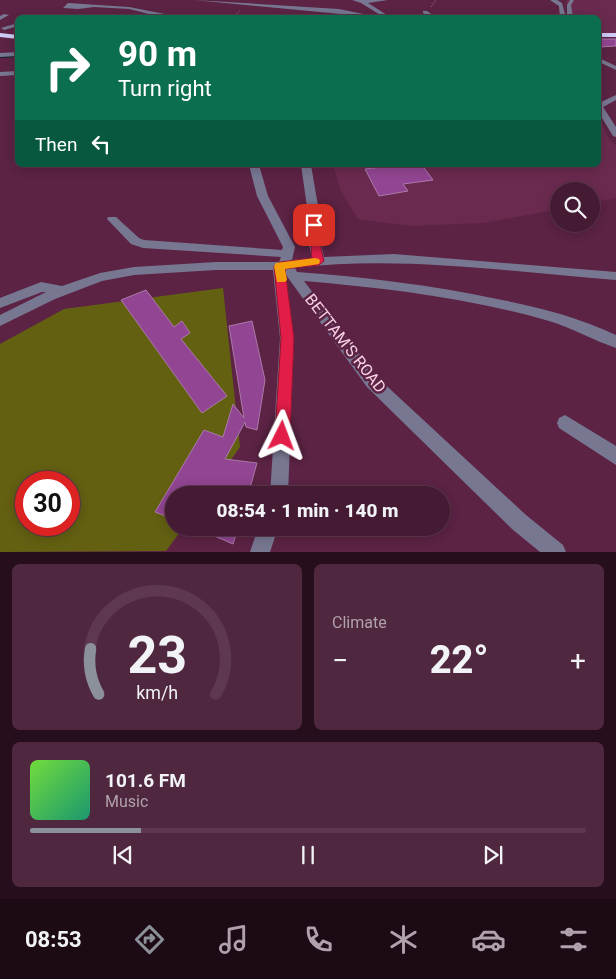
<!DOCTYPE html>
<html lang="en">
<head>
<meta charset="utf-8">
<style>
  body { margin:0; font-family:Roboto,sans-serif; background:#4f273f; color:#f1f3f6; height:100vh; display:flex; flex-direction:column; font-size:19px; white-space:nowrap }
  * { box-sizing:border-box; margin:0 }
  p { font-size:16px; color:#b0a1ac }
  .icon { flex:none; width:28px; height:28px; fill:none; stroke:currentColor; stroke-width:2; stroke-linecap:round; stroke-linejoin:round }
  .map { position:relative; height:552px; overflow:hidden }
  .details { display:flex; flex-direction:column; gap:12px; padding:12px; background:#260e1c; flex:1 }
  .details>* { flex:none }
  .hud { position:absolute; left:15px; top:15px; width:586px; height:152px; border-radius:8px; box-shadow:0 2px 12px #0003,0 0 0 1px #5d384e; background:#0b6e4f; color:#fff; overflow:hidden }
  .tools { position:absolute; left:550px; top:182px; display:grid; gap:10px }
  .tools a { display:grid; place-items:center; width:50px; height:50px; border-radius:50%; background:#451a33; box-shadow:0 2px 12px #0003,0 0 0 1px #5d384e; font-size:25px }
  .speed { position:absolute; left:15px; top:471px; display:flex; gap:10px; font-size:25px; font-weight:700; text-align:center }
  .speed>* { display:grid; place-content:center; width:65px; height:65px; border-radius:50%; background:#451a33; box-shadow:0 2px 12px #0003,0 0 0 1px #5d384e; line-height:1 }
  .speed .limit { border:8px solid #d22; background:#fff; color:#111 }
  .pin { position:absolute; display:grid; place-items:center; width:42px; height:42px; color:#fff; margin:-21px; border-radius:10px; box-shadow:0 2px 8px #0006 }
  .me { position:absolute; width:55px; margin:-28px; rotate:3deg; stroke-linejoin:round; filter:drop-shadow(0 0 4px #0008) }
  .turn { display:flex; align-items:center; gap:18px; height:105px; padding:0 20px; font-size:22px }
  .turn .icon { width:65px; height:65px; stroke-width:2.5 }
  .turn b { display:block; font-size:35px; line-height:42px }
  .then { display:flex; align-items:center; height:48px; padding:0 20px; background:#0003; gap:10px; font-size:19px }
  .big { font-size:38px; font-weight:800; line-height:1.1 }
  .details .tile { flex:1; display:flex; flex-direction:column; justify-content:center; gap:8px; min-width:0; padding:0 18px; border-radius:8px; background:#4f273f }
  .details .dial { align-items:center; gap:0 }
  .dial svg { height:130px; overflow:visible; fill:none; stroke:#5d384e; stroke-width:7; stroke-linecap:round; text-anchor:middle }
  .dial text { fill:#f1f3f6; stroke:none }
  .song { display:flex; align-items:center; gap:15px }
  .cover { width:60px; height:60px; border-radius:8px; background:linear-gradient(135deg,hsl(100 70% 55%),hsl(160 70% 35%)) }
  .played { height:5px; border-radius:2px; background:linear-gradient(90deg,#8c9099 20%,#5d384e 20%) }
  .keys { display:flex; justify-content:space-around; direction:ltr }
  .heat { display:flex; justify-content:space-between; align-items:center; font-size:28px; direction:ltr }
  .details .tiles { flex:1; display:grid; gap:12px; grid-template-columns:1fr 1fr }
  .tile:last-child { grid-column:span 2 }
  .trip { position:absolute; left:165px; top:486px; width:285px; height:50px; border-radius:25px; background:#451a33; box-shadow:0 2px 12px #0003,0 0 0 1px #5d384e; font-weight:800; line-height:50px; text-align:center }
  .tabs { display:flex; height:80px; justify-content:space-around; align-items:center; background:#1c0a14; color:#b0a1ac }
  .tabs .icon { width:35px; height:35px }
  .tabs .selected { color:#8c9099 }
  .tabs b { font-size:22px; color:#f1f3f6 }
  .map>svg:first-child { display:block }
  .built { fill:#6a2a4f }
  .green { fill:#636012; fill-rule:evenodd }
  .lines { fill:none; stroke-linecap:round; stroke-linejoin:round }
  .stream { stroke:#12252c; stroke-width:2 }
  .building { fill:#914592; stroke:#ac7aab }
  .path { stroke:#976581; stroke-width:1; stroke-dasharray:1 1; stroke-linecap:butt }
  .minor { fill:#787792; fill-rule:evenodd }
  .highway { fill:#ceccf4; fill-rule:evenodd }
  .route { fill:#e11d48; stroke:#92132f }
  .slow { fill:#f59e0b }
  .labels { text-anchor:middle; stroke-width:5; stroke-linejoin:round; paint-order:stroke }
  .near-street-label { font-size:16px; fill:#f7d2e4; stroke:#5c2344 }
</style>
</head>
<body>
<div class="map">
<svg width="616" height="552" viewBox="0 0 616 552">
  <rect width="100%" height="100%" fill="#5c2344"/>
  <path class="built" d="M 566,0 L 616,0 L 616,33 L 599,33 L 599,18 L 569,17 Z
    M 599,117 L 608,137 L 616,146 L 616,198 L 591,203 L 591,191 L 559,191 L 559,209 L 483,223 L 410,226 L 358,219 L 341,192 L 333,165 L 599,165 Z"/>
  <path class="green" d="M 223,288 L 240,447 L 206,495 L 174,495 L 174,528 L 183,528 L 166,551 L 0,552 L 0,344 L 64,309 ZM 26,482 L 69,482 L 69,525 L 26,525 Z"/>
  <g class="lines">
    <path class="stream" d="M 0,57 L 18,56"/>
  </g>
  <path class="building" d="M 599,39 L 616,39 L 616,46 L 599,47 Z
    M 400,165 L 422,165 L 433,180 L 403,184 L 408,191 L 379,196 L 365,169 Z
    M 146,290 L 174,327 L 182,321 L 190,333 L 181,339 L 227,396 L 202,413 L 121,300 Z
    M 252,321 L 265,380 L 257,430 L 246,427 L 245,422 L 225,459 L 257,463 L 248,495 L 174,495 L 174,519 L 155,512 L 204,430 L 223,437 L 233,404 L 244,418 L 229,326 Z
    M 196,528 L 238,528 L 233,544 Z"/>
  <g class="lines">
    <path class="path" d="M 431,7 L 436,0
      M 231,18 L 240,11"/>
    <path class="minor" d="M 194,0 L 339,9 L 383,18 Z
      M 352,0 L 388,0 L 368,3 L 387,15 L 382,16 L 361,3 Z
      M 550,0 L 557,0 L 562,3 L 566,18 L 560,18 L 559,6 Z
      M 570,0 L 574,0 L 571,5 L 573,18 L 567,18 L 567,5 Z
      M 68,3 L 129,7 L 165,14 L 195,18 L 165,18 L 129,9 L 94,7 L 78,9 L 63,8 Z
      M 423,11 L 427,11 L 437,18 L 431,18 L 423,13 Z
      M 4,14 L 9,15 L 0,20 L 0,16 Z
      M 18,23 L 18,26 L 4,30 L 1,28 Z
      M 18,52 L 18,56 L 0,57 L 0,53 Z
      M 599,58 L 616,66 L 616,70 L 599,62 Z
      M 18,71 L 18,75 L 0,76 L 0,72 Z
      M 616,95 L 616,100 L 603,107 L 616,127 L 616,137 L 613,136 L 599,113 L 599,103 Z
      M 249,165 L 259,165 L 268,196 L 295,247 L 292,260 L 312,258 L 309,244 L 311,235 L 301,165 L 311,165 L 323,235 L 321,244 L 324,257 L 394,254 L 616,272 L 616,280 C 509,272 401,255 295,268 L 297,272 C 364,277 431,285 497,299 C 538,307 578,317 616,335 L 616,348 C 593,340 572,328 549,321 C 470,298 386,288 304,281 L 377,377 L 526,515 L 563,545 L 566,552 L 540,552 L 512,529 L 367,387 L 286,275 L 294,338 L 288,495 L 270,495 L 280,338 L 273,270 L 216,270 L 134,275 L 102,281 L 55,299 L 0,326 L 0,315 L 46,292 L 42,292 L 0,308 L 0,298 L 41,282 L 62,286 L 100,273 L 134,267 L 216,262 L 279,262 L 281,257 L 143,248 L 131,244 L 107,219 L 108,217 L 116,217 L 139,238 L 144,240 L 282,250 L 283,247 L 257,196 Z
      M 565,415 L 616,446 L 616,465 L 559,428 L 557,423 L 559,418 Z
      M 258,528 L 278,528 L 270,552 L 250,552 Z"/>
    <path class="highway" d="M 0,33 L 18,35 L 18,39 L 0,37 Z
      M 599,33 L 616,33 L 616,37 L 599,37 Z"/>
  </g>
  <path class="route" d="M 314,222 L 317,223 L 323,235 L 320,244 L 324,261 L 319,265 L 285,269 L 294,338 L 290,436 L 288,441 L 282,443 L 277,441 L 275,436 L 281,338 L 274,266 L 280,262 L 312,258 C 310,245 313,237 309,225 Z"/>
  <path class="slow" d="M 315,258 L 319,259 L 320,261 L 319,264 L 285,269 L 287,280 L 285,282 L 277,282 L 274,266 L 276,263 Z"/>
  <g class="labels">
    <g class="near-street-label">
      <text transform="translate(346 343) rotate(52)" y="6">BETTAM'S ROAD</text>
    </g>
  </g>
</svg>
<div class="tools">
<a><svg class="icon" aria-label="search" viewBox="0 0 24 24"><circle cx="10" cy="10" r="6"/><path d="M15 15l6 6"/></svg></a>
</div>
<div class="speed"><div class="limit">30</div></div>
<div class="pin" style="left:314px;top:225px;background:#d93025"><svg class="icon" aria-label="arrive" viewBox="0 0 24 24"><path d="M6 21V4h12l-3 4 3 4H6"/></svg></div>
<svg class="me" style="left:282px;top:436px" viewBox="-20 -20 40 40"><path d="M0-17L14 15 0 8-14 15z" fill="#e11d48" stroke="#fff" stroke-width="4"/></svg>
<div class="trip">08:54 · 1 min · 140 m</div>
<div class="hud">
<div class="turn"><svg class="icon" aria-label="right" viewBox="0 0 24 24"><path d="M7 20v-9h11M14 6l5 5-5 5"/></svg><div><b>90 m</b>Turn right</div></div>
<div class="then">Then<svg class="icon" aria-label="left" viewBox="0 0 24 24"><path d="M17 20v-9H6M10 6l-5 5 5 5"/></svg></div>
</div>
</div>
<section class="details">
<div class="tiles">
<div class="tile dial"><svg viewBox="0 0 100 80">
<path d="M14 69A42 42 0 1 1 86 69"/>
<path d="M14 69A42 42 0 0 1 9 41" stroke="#8c9099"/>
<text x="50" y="56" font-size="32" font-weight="700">23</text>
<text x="50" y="72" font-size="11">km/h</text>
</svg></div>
<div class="tile"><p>Climate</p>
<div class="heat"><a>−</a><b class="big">22°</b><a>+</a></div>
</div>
<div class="tile">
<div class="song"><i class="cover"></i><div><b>101.6 FM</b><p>Music</p></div></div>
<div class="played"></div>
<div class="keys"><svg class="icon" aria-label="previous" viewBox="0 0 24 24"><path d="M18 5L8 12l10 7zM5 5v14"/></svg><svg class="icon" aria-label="pause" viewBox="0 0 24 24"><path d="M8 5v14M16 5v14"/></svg><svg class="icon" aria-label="next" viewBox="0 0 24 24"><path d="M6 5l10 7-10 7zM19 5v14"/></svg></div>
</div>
</div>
</section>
<nav class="tabs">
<b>08:53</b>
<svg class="icon selected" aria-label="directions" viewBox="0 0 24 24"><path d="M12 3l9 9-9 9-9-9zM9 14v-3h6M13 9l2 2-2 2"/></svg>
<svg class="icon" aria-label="music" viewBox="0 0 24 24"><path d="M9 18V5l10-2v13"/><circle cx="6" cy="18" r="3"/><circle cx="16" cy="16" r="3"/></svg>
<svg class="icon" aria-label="phone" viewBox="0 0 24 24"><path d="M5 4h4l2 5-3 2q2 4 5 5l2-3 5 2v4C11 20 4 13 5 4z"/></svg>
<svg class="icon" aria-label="climate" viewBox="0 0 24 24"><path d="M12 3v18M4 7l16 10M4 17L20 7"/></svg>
<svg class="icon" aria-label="car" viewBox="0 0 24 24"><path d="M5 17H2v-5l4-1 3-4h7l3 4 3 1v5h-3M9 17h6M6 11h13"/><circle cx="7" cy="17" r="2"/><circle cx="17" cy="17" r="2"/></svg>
<svg class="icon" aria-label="filters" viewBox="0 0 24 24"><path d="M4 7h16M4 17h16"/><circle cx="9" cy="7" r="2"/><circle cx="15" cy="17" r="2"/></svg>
</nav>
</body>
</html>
